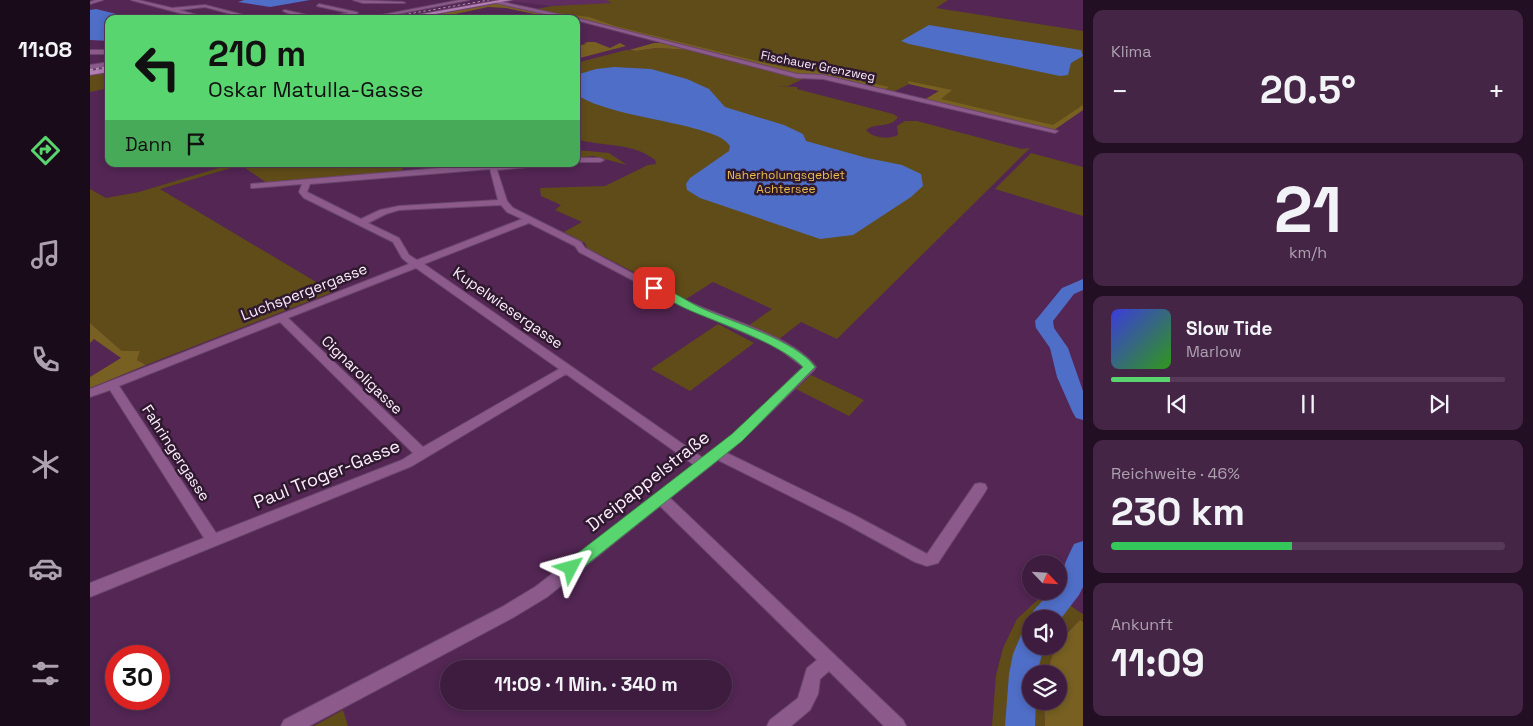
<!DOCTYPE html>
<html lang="de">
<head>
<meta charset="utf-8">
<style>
  body { margin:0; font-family:"Space Grotesk",sans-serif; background:#452546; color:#f1f3f6; height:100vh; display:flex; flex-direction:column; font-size:19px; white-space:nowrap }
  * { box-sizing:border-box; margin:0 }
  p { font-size:16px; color:#ada1b0 }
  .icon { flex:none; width:28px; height:28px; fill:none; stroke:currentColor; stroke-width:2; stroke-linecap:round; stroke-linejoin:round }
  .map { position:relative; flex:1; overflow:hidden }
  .sheet { display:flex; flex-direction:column; gap:10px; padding:10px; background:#220f23; width:450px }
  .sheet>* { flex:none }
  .banner { position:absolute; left:15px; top:15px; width:475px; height:152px; border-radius:10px; box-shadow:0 2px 8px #0003,0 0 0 1px #573a59; background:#59d56f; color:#111; overflow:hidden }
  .needle { width:32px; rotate:115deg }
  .controls { position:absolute; left:932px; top:555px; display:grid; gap:10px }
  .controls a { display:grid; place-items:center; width:45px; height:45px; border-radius:50%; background:#3e1c3f; box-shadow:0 2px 8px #0003,0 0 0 1px #573a59; font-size:25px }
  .speed { position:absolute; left:15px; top:645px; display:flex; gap:10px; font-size:25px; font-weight:700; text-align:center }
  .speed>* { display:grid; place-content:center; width:65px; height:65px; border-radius:50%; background:#3e1c3f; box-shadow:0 2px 8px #0003,0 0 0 1px #573a59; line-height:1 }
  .speed .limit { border:8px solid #d22; background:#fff; color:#111 }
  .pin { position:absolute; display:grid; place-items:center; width:42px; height:42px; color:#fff; margin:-21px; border-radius:10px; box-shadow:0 2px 8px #0006 }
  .me { position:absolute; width:55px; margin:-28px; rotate:51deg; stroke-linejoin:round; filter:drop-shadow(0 0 4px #0008) }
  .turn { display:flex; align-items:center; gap:18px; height:105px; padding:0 20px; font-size:22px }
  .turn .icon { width:65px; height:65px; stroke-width:2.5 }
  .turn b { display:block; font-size:35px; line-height:42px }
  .then { display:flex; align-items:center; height:48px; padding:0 20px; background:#0003; gap:10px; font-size:19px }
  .big { font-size:38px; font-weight:800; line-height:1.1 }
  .sheet .card { flex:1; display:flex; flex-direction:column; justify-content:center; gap:8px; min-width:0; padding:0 18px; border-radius:10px; background:#452546 }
  .sheet .dial { align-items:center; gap:0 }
  .dial b { font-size:65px; line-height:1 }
  .song { display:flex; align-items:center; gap:15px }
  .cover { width:60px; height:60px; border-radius:8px; background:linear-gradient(135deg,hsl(240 70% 55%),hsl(110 70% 35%)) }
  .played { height:5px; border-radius:2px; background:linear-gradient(90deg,#59d56f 15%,#573a59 15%) }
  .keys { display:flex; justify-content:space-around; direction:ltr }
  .heat { display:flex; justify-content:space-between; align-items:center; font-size:28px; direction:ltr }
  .charge { height:8px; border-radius:4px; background:linear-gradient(90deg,#34c759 46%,#573a59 0) }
  .trip { position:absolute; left:350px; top:660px; width:292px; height:50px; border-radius:25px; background:#3e1c3f; box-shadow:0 2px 8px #0003,0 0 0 1px #573a59; font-weight:800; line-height:50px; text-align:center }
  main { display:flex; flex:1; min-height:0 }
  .menu { display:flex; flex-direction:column; width:90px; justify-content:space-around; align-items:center; background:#190b19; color:#ada1b0 }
  .menu .icon { width:35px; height:35px }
  .menu .active { color:#59d56f }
  .menu b { font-size:22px; color:#f1f3f6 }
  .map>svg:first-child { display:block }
  .built { fill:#602d61 }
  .green { fill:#604c18 }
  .forest { fill:#786022 }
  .water { fill:#4f6ec7 }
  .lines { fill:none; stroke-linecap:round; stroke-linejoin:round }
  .river { fill:#4f6ec7; fill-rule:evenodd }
  .minor-casing { stroke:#6b466c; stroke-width:2 }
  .major-casing { stroke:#6b466c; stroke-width:2 }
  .minor { fill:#8c5b8c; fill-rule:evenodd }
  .major { fill:#b47db4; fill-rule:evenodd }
  .rail-far1 { stroke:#b093b1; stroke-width:1; stroke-dasharray:2.5 2.5; stroke-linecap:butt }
  .rail { stroke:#b093b1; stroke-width:2; stroke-dasharray:3 3; stroke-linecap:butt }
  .shaded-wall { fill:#582e45 }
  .route { fill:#59d56f; stroke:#3a8a48 }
  .labels { text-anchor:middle; stroke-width:5; stroke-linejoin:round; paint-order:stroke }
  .far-street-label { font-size:12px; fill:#feedfe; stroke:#2e192e }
  .far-park-label { font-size:12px; fill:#e9bc4c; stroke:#2e192e }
  .street-label { font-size:15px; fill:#feedfe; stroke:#2e192e }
  .near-street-label { font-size:18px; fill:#feedfe; stroke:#2e192e }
</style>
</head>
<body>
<main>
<nav class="menu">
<b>11:08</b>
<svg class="icon active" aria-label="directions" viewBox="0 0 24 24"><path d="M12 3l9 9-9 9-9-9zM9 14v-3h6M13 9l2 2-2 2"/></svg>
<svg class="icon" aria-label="music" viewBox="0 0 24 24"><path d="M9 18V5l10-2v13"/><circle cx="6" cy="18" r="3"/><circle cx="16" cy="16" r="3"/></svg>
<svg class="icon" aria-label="phone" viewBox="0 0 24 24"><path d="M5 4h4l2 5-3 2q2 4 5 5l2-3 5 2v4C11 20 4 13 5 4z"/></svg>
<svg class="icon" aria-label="climate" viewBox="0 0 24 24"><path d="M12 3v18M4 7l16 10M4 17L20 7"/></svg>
<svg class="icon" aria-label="car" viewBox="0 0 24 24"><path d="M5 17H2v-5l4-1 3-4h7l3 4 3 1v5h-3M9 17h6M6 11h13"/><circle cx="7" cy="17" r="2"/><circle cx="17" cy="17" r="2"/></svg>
<svg class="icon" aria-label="filters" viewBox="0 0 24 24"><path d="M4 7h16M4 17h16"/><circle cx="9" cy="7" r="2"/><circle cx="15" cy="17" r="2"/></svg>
</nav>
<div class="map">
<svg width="993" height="726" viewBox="0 0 993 726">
  <rect width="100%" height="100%" fill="#532654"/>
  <path class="built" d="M 425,0 L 516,0 L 523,3 L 462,6 L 418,1 Z"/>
  <path class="green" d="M 516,0 L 858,0 L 846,8 L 993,31 L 993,110 L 964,130 L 834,100 L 849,91 L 819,84 L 803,92 L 721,76 L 447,9 L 462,6 L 522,3 Z
    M 566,48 L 601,50 L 715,78 L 698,86 L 686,86 L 707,87 L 707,89 L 803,114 L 808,117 C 800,129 786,122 776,130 C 783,138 798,140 808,135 L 807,126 L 815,121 L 827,121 L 932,149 L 940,148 L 747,339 L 711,322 L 688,340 L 658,326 L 682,309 L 623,282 L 596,299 L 497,248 L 495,243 L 474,232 L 492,222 L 465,210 L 471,205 L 451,196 L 450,188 L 515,186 L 558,165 L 566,164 L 565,160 C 543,142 512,147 486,139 L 486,63 L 536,50 L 546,51 Z
    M 19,71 L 17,73 L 19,74 L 19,88 L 0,92 L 0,74 Z
    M 486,150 L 519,153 L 537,165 L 503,156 L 486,158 Z
    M 941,153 L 993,167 L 993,216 L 905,189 Z
    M 142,164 L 229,164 L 232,165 L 312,164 L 313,169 L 308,173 L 177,183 L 151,165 L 70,189 L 243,292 L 56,365 L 47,360 L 50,351 L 32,351 L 0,323 L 0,189 L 16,198 L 49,192 Z
    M 628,324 L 664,343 L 600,391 L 561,369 Z
    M 721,375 L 774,400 L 759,416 L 706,389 Z
    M 957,591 C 968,594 982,608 993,614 L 993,622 L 990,620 L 974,635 L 969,646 L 969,619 L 941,619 L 941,646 L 968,646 L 958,667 L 958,674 L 941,674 L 941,701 L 954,701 L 955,726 L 902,726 L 906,675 L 913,648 L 927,619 Z
    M 253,710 L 258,726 L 224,726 Z"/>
  <path class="forest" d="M 399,4 L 417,4 L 480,19 L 459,16 L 438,18 L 444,14 L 416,8 L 398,7 L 356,16 L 365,19 L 316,19 Z
    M 459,12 L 499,17 L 525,26 L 679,64 L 708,70 L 729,71 L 799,87 L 794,90 L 728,75 L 709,76 Z
    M 498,42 L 505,42 L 520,48 L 530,43 L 536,46 L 486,59 L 486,46 L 496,44 L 494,43 Z
    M 564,43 L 573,43 L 601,50 L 566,48 L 546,51 L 539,50 Z
    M 818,81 L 862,90 L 851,99 L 963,125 L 993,105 L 993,110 L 964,130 L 834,100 L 849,91 L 819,84 Z
    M 0,323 L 32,351 L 50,351 L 47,360 L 56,365 L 0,388 L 0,377 L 31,358 L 4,339 L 0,343 Z
    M 990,620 L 993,622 L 993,726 L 955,726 L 954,701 L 969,701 L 969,674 L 958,674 C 960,652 975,634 990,620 Z"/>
  <path class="water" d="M 154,0 L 220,0 L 180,7 L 148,2 Z
    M 6,9 L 47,19 L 19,19 L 19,41 L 0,40 L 0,10 Z
    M 839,25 L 991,50 L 993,56 L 981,63 L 978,75 L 970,76 L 819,44 L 811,41 Z
    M 524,67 L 561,69 L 597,79 L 619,89 L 635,107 L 694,125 L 713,134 L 716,141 L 777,158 L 812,165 L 831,174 L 833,186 L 821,197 L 763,235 L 730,239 L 610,198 L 597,190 L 596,184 L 600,178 L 639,151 L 640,146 C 632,136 622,134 610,130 C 578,120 509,112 486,94 L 486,75 L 506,69 Z"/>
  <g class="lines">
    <path class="river" d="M 993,279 L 993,290 L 984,294 L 963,321 L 964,328 L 978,348 L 993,391 L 993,420 L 986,418 L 983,413 L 967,377 L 960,348 L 946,328 L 945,321 L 972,288 Z
      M 993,541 L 993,587 L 989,595 L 969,621 L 969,619 L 941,619 L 941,621 L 941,619 L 944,610 L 961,591 L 969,591 C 969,575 977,558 984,544 Z
      M 941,631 L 941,646 L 954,646 L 947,674 L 941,674 L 941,701 L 946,701 L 945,726 L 915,726 L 919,674 L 923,654 L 931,635 Z"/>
    <defs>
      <path id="minor" d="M 6,0 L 13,0 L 0,4 L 0,2 Z
        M 41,0 L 48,0 L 82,8 L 115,5 L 169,19 L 160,19 L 115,7 L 89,10 L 121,19 L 112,19 Z
        M 263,0 L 313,2 L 315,3 L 273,3 Z
        M 370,0 L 379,0 L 282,19 L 271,19 Z
        M 408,1 L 486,18 L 707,74 L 733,75 L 968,131 L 965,133 L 733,79 L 707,78 L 486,20 L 486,19 L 477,19 L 406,3 Z
        M 229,4 L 266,12 L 268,13 C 247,22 214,21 193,11 L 195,10 L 230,18 L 259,13 L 227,6 Z
        M 0,50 L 19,50 L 19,54 L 0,54 Z
        M 19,62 L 19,66 L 0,69 L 0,65 Z
        M 486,158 L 510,158 L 514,160 L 510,162 L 486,162 Z
        M 398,164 L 406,164 L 406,166 L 452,164 L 448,166 L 407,170 L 417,201 L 423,208 L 491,242 L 495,248 C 529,266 563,285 597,301 C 633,318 703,336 726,367 L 724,370 L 651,441 L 637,453 L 764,515 L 837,554 L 885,484 L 890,483 L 895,484 L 897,488 L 895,492 L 848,563 L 837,566 L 825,562 L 754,523 L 628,460 L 580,498 L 813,720 L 816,726 L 794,726 L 739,671 L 730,679 L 728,694 L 720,710 L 701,726 L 677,726 L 680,720 L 708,698 L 717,668 L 727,660 L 570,506 L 457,597 L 424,617 L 219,726 L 191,726 L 194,720 L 412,607 L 445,587 L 604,465 L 476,374 L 322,466 L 0,597 L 0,583 L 114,538 L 20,390 L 0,397 L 0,389 L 319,264 L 312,258 L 303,242 L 214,198 L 209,192 L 212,184 L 164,188 L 161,188 L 161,184 ZM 400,169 L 408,200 L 309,206 L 290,210 L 271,219 L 217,192 L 220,184 ZM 411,205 L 417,212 L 432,219 L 327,260 L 319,255 L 309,238 L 278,223 L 296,214 L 309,210 ZM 439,223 L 485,246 L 489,252 L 590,305 L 678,343 L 692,351 L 713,367 L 643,435 L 613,458 L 334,264 ZM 326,268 L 469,369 L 333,447 L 198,318 ZM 190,322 L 323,453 L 312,460 L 126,533 L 29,386 Z"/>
      <path id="major" d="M 410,0 L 422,0 L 318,19 L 304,19 Z
        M 19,68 L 19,72 L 0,75 L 0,71 Z"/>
    </defs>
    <use href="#minor" class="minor-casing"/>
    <use href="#major" class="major-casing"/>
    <use href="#minor" class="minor"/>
    <use href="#major" class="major"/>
    <path class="rail-far1" d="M 289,19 L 399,0"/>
    <path class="rail" d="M 0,70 L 19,67"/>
  </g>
  <path class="shaded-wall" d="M 491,112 L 491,118 L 486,120 L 486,115 Z"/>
  <path class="route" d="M 564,285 C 580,289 595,300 609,307 C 641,322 706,340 725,367 L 652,441 L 486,573 L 481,575 L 475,573 L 473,568 L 475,563 L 642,434 L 713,367 C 692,345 635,325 606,313 C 590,307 575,297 561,290 L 561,286 Z"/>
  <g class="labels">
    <g class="far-street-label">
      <text transform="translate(728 66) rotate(11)" y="4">Fischauer Grenzweg</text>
    </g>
    <g class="far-park-label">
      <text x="696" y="179">Naherholungsgebiet<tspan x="696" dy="14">Achtersee</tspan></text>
    </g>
    <g class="street-label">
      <text transform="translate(214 292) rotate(-21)" y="5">Luchspergergasse</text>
      <text transform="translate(418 308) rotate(35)" y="5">Kupelwiesergasse</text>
      <text transform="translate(272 375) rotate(44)" y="5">Cignaroligasse</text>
      <text transform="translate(86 453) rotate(57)" y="5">Fahringergasse</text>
    </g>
    <g class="near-street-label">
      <text transform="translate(237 474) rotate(-22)" y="6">Paul Troger-Gasse</text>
      <text transform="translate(558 481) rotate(-38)" y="6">Dreipappelstraße</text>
    </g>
  </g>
</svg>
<div class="controls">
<a><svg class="needle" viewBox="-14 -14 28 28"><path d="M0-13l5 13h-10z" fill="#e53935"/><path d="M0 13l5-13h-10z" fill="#ada1b0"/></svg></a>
<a><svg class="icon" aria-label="sound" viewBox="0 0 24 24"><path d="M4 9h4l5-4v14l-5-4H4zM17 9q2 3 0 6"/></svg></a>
<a><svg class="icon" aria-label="layers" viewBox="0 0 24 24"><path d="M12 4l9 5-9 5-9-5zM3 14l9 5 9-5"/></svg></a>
</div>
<div class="speed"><div class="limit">30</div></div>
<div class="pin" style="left:564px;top:288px;background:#d93025"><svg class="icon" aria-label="arrive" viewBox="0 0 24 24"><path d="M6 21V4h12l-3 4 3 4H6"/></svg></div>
<svg class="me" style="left:481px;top:568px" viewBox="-20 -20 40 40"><path d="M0-17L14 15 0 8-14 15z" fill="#59d56f" stroke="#fff" stroke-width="4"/></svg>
<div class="trip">11:09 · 1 Min. · 340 m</div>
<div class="banner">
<div class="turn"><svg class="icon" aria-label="left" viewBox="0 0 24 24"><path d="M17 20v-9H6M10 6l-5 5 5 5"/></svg><div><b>210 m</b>Oskar Matulla-Gasse</div></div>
<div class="then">Dann<svg class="icon" aria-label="arrive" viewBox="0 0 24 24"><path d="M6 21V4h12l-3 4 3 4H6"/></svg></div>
</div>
</div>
<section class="sheet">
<div class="card"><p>Klima</p>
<div class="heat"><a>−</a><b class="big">20.5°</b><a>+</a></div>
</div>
<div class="card dial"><b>21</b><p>km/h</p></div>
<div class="card">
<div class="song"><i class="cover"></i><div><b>Slow Tide</b><p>Marlow</p></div></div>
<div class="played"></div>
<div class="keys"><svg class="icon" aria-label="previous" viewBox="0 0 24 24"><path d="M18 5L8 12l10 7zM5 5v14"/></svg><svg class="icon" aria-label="pause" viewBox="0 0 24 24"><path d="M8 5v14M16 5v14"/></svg><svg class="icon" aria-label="next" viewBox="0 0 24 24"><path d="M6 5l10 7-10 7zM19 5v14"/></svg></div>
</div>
<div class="card"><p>Reichweite · 46%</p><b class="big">230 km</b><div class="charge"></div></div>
<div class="card"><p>Ankunft</p><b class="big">11:09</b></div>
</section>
</main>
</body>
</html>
